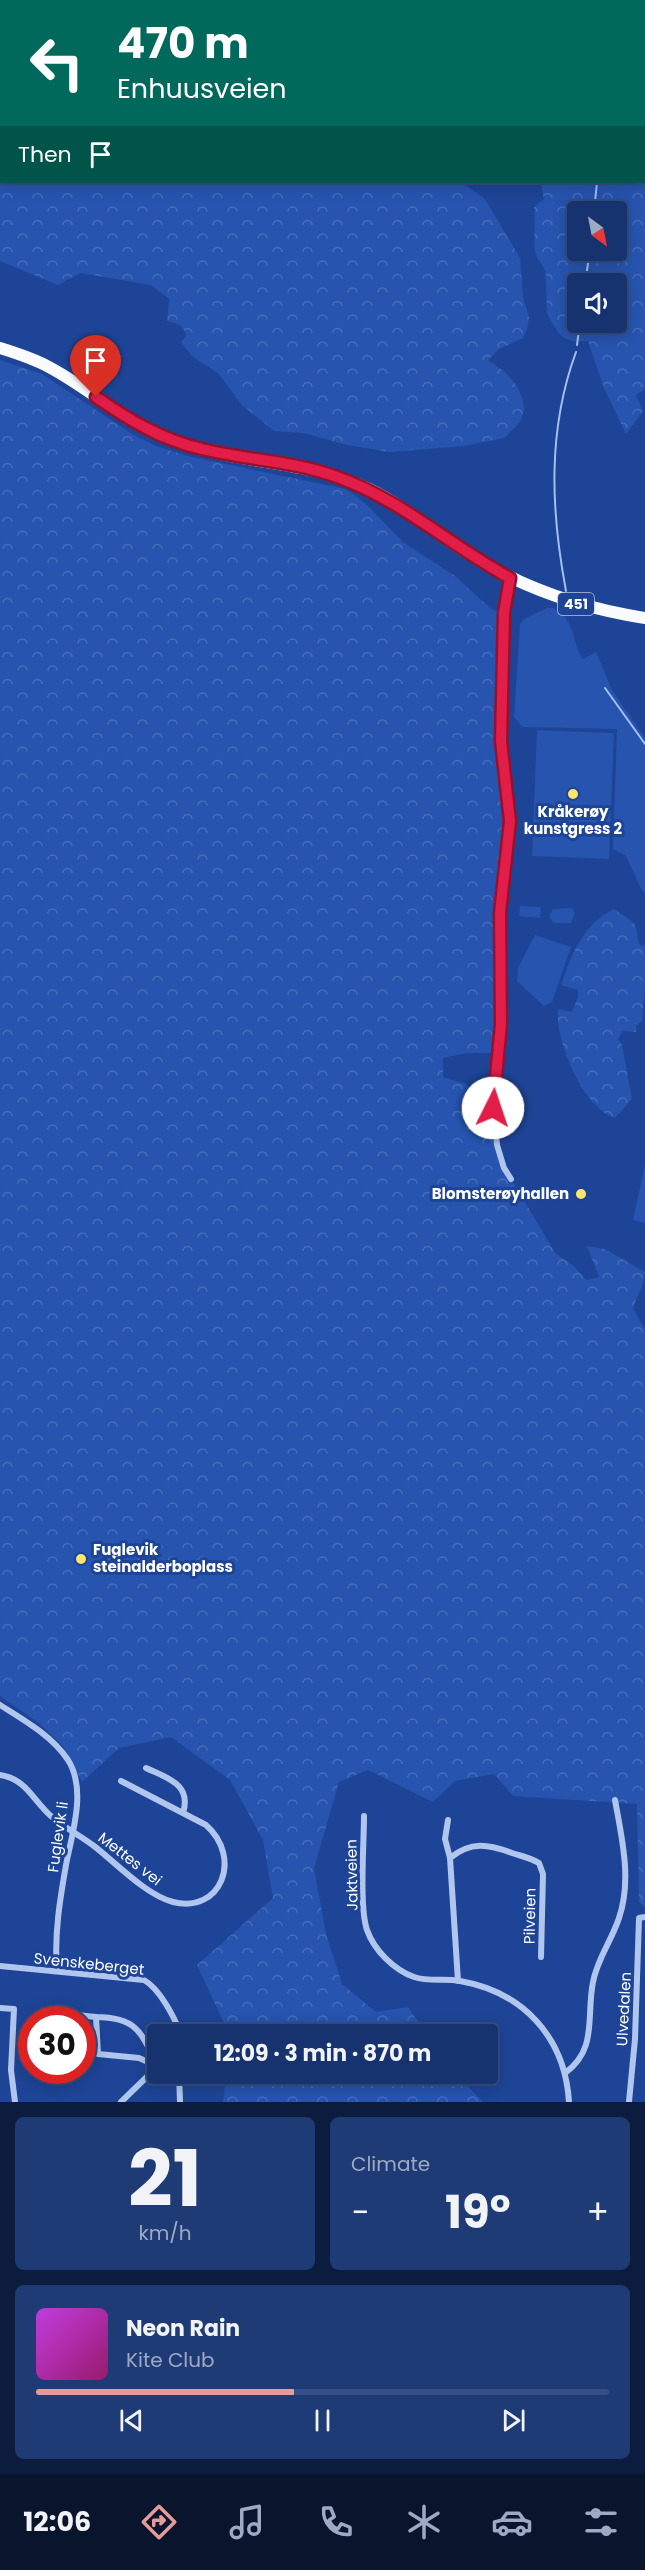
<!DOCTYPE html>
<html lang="en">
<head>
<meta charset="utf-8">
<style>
  body { margin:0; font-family:Poppins,sans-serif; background:#1f3b75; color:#f1f3f6; height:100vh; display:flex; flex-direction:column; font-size:22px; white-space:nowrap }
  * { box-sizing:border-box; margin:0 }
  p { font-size:20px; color:#9eaac3 }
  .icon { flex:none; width:33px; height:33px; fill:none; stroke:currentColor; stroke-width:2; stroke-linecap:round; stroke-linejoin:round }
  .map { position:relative; height:2102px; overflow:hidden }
  .panel { display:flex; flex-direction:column; gap:15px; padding:15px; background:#0c1c3e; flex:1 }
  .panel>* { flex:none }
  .guide { position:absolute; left:0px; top:0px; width:645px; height:183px; box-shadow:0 3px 15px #0003,0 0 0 2px #354e83; background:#00695c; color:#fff; overflow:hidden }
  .needle { width:39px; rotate:148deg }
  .tools { position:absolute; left:567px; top:201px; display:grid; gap:12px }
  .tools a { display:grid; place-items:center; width:60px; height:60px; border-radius:6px; background:#163370; box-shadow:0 3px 15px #0003,0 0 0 2px #354e83; font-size:30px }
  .speed { position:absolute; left:18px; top:2006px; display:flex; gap:12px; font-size:30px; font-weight:700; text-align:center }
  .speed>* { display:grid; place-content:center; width:78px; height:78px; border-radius:50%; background:#163370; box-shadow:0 3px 15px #0003,0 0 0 2px #354e83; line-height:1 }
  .speed .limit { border:9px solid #d22; background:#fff; color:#111 }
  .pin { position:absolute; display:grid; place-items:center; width:51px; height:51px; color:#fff; margin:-62px -26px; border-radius:50% 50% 50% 0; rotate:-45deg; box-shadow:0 0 6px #0007 }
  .pin .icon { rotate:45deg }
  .me { position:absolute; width:66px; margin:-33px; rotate:4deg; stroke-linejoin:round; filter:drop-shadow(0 0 4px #0008) }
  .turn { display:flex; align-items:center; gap:21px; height:126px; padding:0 18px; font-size:27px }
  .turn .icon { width:78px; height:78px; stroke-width:2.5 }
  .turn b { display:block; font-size:42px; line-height:51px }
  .then { display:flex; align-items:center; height:57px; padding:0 18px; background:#0003; gap:12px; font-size:22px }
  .big { font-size:45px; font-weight:700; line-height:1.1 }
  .panel .card { flex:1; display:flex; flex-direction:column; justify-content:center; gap:9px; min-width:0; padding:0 21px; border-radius:9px; background:#1f3b75 }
  .panel .dial { align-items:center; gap:0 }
  .dial b { font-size:78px; line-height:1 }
  .song { display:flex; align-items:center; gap:18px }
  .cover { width:72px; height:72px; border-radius:9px; background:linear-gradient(135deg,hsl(290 70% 55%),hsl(320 70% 35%)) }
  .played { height:6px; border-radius:3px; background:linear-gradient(90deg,#e69b98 45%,#354e83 45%) }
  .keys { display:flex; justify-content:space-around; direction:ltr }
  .heat { display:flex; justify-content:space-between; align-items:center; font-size:33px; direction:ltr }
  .panel .tiles { flex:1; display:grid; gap:15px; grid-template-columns:1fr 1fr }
  .card:last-child { grid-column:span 2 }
  .trip { position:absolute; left:147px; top:2024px; width:351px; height:60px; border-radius:6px; background:#163370; box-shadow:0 3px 15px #0003,0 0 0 2px #354e83; font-weight:700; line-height:60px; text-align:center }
  .menu { display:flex; height:96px; justify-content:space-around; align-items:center; background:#09142d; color:#9eaac3 }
  .menu .icon { width:42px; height:42px }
  .menu .selected { color:#e69b98 }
  .menu b { font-size:27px; color:#f1f3f6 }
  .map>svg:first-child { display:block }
  .green { fill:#2654af }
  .forest { fill:url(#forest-crowns); fill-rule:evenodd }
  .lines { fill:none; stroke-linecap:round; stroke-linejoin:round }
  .stream { stroke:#a4bff1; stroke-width:2 }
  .street { stroke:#b1c6ef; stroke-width:6 }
  .primary { stroke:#f9fbff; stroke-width:12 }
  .route-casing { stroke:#92132f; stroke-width:15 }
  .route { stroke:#e11d48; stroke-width:10 }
  .poi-dot { fill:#fee570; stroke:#1d4496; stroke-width:2 }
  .labels { text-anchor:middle; stroke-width:6; stroke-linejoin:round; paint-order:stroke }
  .shield { fill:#1d4496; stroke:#bbc7e0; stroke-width:1.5 }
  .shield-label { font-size:14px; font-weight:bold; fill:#fff }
  .poi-label { font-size:15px; font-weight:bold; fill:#fff; stroke:#1d4496 }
  .street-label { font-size:15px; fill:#fff; stroke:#1d4496 }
</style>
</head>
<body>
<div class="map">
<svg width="645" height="2102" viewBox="0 0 645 2102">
  <defs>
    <pattern id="forest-crowns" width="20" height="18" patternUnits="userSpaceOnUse" patternTransform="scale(1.5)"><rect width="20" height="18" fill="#2654af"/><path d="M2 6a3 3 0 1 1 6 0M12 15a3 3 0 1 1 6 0" fill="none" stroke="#476ebb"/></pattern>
  </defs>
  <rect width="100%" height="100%" fill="#1d4496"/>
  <path class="green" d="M 547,608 L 553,608 C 576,619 571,642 583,659 L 596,652 L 612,690 L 645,738 L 645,892 L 642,891 L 626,856 L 613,849 L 617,729 L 522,727 L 514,717 L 520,624 L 524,619 Z
    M 537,730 L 614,733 L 609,859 L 532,856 Z
    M 520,906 L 541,907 L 540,918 L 519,916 Z
    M 572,908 L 575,913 L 571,923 L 554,923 L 549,917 L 553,909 Z
    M 535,935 L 571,947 L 552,1002 L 544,1006 L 517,981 L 518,968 Z
    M 645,1165 L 645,1223 L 633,1220 Z"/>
  <path class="forest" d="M 0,0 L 440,0 L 2,2 L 2,182 L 461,182 L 485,199 L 520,258 L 523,297 L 529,318 L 527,329 L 523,338 L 499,349 L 488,360 L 505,372 L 517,386 L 523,400 L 524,409 L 521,421 L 504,438 L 465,446 L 390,452 L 347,445 L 304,433 L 274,431 L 242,405 L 219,374 L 192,356 L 181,342 L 186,336 C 184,325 177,323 167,321 L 169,299 L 151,285 L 80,273 L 58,285 L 0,261 Z
    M 471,0 L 619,0 L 472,2 Z
    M 645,26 L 645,389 L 636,395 L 643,411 L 626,434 L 604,388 L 588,341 C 562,343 559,336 547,313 C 547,309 546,274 545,271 C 542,263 536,259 535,250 C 533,236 536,221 534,207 L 544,199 L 540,182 L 644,182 ZM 578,212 L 616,212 L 616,250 L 578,250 ZM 578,284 L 616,284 L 616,322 L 578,322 Z
    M 0,360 L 42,374 L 132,434 L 154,445 L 187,456 L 346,489 L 365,503 L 403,542 L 455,576 L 491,609 L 504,613 L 501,741 L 510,821 L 502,889 L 498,1053 L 467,1053 L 443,1058 L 443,1077 L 466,1084 L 479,1104 L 493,1115 L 497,1145 L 511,1179 L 556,1254 L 574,1266 L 586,1280 L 599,1277 L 587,1246 L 605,1249 L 645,1272 C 645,1284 637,1295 633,1308 L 645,1330 L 645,1907 L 639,1902 L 637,1804 L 513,1796 L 494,1774 L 455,1781 L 433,1802 L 368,1770 L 339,1782 L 314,1868 L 326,1934 L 342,1984 L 376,2012 L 408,2007 L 426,2034 L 229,2034 L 197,1965 L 273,1898 L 263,1840 L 230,1780 L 171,1737 L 119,1748 L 82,1782 L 64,1747 L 39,1723 L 0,1696 Z
    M 614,909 C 621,915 631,918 635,925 C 639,932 636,939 640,945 L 645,946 L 645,989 L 642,1021 L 636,1026 L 636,1032 L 623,1031 L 618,1039 L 622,1045 L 632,1099 L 615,1118 C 582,1107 555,1040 558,1009 L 572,1012 L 578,997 L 578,990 L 561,985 C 572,954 583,924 614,909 Z
    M 226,2073 L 455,2073 L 483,2102 L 223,2102 Z"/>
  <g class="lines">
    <path class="stream" d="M 617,2 L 617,0
      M 594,212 L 597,182
      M 585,284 L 590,250
      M 577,345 L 580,322
      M 566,591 C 551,511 547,431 576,352
      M 605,688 L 645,744"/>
    <path class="street" d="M 644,5 L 645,8
      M 510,578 L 504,613 L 501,741 L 510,821 L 500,913 L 501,1024 L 493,1103 L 497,1145 L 504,1168 L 511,1179
      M 0,1705 C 24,1720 52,1736 68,1760 C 87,1790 72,1833 66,1865 C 60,1899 54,1935 57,1970
      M 146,1768 C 167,1778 192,1784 183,1813
      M 0,1775 C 27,1779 33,1801 52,1817 C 65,1828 81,1836 94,1846 C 116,1863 146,1895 173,1902 C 221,1914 243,1858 206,1825 L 121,1781
      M 364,1816 C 364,1845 359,1906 367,1930 C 374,1950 394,1970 414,1977 C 429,1982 445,1978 460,1981 C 523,1992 565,2037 569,2102
      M 448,1820 L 445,1839 L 450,1858 L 458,1981
      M 450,1858 C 471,1841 488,1844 512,1853 C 521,1856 531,1858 539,1863 L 543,1874 L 541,1957
      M 0,1966 L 144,1980 C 160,1989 174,2017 181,2034
      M 0,2008 L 14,2009 L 11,2070 L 15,2102
      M 77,2015 L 96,2017
      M 96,2017 C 137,2017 142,2033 157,2066 L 139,2058 L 98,2054 Z
      M 179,2073 L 180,2102
      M 565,2073 C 598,2049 586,2017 593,1982 C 597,1959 612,1940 619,1918 C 632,1880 622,1839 615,1800
      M 121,2102 L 158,2066
      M 629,2102 L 635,2039 L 639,1918 L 645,1917"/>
    <path class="primary" d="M 0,348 C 16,353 32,358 47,366 C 88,387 123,421 167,438 C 231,465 305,459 369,489 C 403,505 432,531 464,551 C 519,587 580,608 645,618"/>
  </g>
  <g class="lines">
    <defs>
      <path id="route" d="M 96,397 C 129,420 162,440 202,449 C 246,460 294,461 337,477 C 400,499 451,546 510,578 L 504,613 L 501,741 L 510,821 L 500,913 L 501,1024 L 493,1108"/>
    </defs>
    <use href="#route" class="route-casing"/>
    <use href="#route" class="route"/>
  </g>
  <g class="poi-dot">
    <circle cx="573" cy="794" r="6"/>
    <circle cx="581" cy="1194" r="6"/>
    <circle cx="81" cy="1559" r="6"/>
  </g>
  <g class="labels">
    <rect class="shield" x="558" y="593" width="36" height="22" rx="4.5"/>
    <g class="shield-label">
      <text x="576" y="609">451</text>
    </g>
    <g class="poi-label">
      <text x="573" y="817">Kråkerøy<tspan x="573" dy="17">kunstgress 2</tspan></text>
      <text x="569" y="1199" text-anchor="end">Blomsterøyhallen</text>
      <text x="93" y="1555" text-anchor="start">Fuglevik<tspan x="93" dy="17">steinalderboplass</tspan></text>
    </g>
    <g class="street-label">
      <text transform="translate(58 1837) rotate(-82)" y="5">Fuglevik li</text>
      <text transform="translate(130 1859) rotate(38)" y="5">Mettes vei</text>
      <text transform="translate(352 1875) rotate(-91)" y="5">Jaktveien</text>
      <text transform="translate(530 1916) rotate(-89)" y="5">Pilveien</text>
      <text transform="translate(89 1964) rotate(6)" y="5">Svenskeberget</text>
      <text transform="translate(624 2009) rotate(-87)" y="5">Ulvedalen</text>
    </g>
  </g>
</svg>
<div class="tools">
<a><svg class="needle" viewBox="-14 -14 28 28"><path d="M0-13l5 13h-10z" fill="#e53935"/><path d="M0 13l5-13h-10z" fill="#9eaac3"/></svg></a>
<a><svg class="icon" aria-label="sound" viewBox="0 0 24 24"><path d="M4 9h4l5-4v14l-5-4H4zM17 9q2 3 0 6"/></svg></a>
</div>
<div class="speed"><div class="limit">30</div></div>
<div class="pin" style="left:96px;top:397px;background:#d93025"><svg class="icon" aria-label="arrive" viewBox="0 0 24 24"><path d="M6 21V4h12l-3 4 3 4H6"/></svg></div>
<svg class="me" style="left:493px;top:1108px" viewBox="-20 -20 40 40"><circle r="19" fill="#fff"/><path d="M0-13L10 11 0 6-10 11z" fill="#e11d48"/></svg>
<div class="trip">12:09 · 3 min · 870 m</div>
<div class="guide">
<div class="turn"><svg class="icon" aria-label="left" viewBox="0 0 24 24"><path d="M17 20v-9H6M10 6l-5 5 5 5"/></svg><div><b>470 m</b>Enhuusveien</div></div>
<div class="then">Then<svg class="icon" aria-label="arrive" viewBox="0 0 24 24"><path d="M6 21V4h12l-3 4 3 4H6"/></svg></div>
</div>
</div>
<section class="panel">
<div class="tiles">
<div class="card dial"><b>21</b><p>km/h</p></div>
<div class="card"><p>Climate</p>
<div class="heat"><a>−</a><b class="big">19°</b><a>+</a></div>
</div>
<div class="card">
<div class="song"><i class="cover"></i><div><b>Neon Rain</b><p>Kite Club</p></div></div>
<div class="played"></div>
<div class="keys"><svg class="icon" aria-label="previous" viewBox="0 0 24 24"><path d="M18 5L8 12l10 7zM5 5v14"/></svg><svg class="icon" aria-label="pause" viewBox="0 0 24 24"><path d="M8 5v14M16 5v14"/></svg><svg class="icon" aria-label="next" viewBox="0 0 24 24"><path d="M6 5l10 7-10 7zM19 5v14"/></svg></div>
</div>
</div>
</section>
<nav class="menu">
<b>12:06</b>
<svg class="icon selected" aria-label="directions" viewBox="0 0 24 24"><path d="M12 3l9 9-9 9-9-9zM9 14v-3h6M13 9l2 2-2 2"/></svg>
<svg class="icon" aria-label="music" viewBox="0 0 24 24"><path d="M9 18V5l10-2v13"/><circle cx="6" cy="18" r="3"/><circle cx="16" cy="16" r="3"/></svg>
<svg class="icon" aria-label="phone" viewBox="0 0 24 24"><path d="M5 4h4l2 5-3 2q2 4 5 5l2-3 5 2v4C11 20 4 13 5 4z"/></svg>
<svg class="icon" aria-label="climate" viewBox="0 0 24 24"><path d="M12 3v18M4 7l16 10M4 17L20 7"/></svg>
<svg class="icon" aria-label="car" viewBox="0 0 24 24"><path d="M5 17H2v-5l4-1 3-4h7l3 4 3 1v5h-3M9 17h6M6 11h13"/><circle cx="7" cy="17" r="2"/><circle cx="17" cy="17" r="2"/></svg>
<svg class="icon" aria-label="filters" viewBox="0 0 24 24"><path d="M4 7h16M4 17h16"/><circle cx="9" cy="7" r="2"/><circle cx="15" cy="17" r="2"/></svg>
</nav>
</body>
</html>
